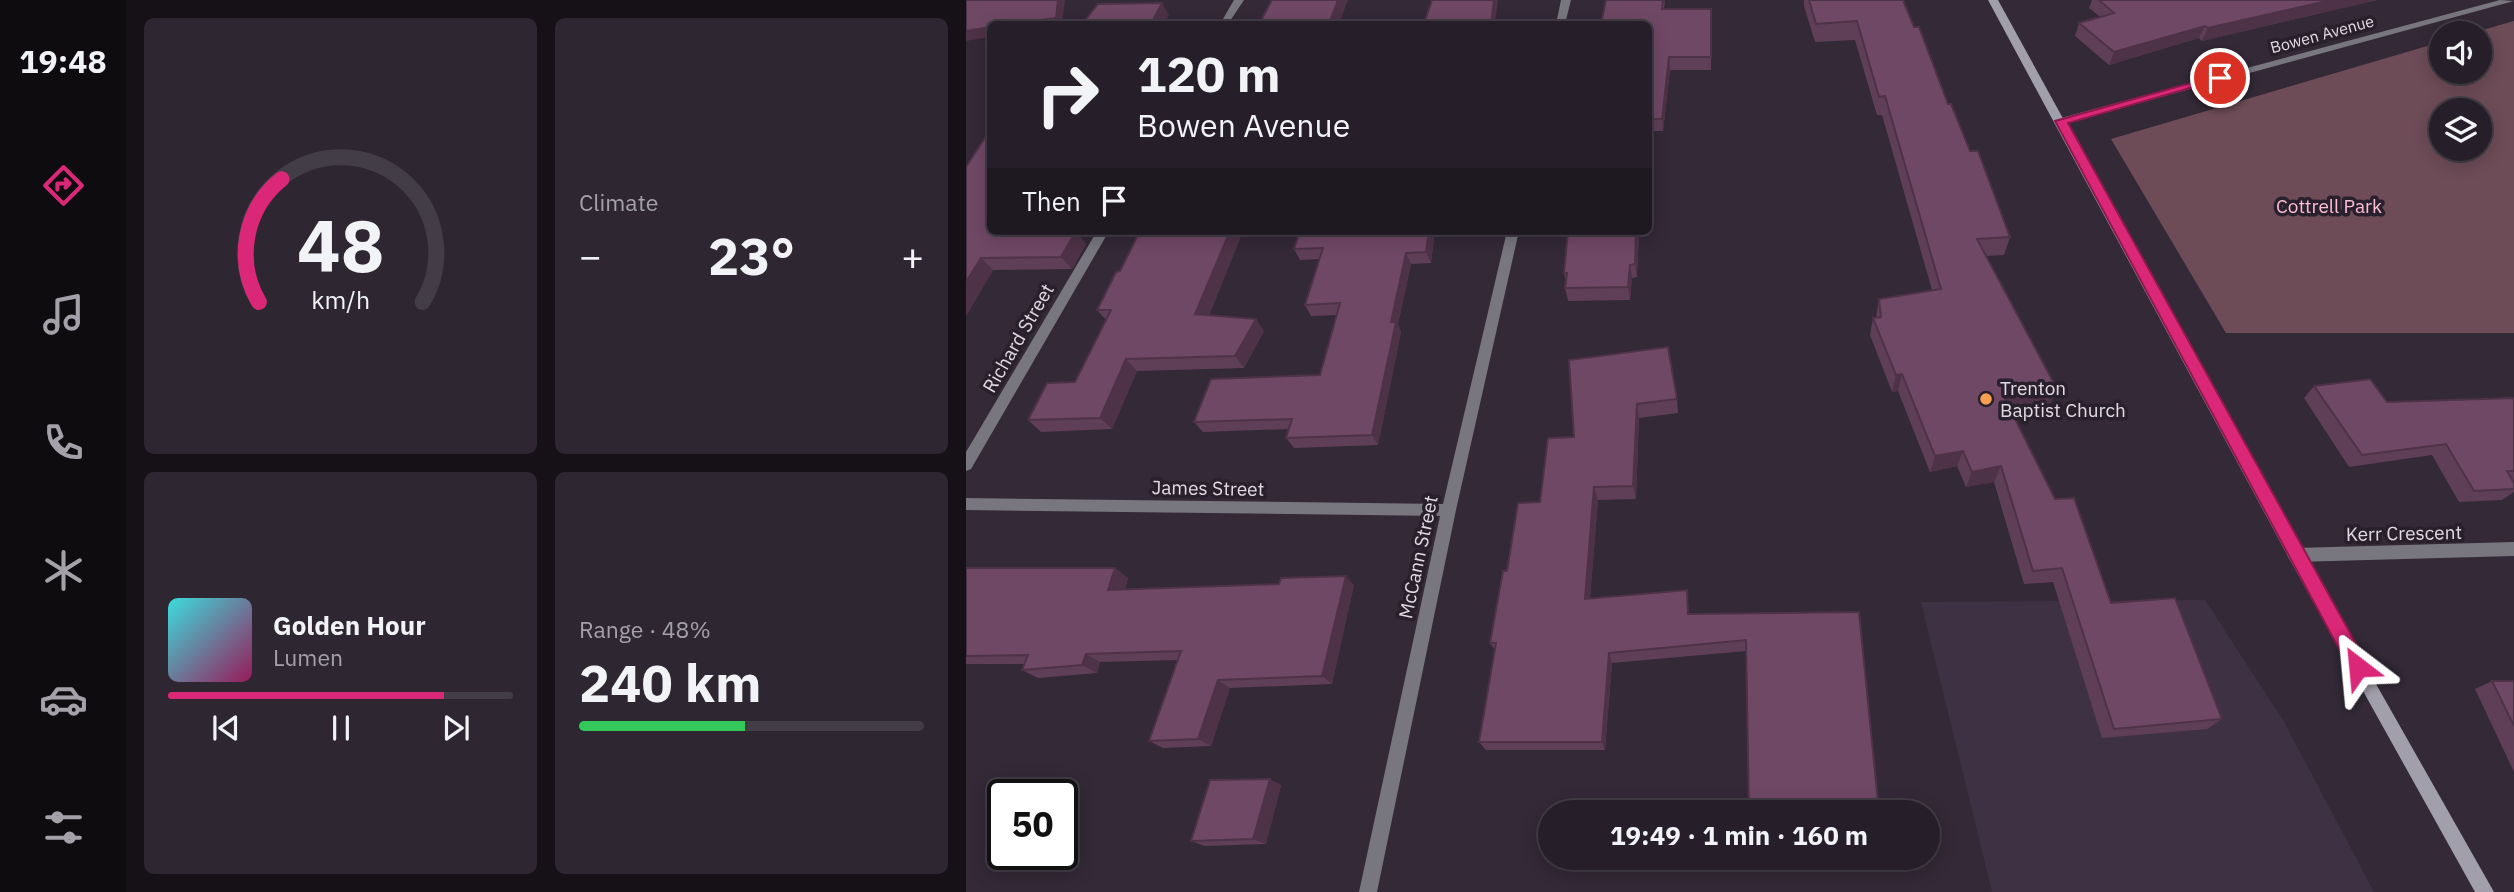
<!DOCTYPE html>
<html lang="en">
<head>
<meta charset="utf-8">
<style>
  body { margin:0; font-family:"IBM Plex Sans",sans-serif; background:#2e2731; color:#f1f3f6; height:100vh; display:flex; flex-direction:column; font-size:26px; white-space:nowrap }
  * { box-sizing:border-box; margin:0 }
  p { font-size:23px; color:#a4a2a8 }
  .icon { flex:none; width:38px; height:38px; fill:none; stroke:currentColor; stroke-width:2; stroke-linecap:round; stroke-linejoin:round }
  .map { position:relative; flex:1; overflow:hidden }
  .panel { display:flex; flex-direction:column; gap:18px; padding:18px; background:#151117; width:840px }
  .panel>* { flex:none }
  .banner { position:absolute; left:21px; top:21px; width:665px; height:214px; border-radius:10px; box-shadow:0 4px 18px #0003,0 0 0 2px #423d46; background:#261f29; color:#f1f3f6; overflow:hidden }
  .fabs { position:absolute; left:1463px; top:21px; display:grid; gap:14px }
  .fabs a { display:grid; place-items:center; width:63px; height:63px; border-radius:50%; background:#261f29; box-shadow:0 4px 18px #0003,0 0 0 2px #423d46; font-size:35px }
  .speed { position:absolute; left:21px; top:779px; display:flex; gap:14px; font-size:35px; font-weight:700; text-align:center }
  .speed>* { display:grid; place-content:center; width:91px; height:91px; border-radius:50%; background:#261f29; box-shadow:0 4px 18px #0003,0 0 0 2px #423d46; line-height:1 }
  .speed .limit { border:4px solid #111; border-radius:10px; background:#fff; color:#111 }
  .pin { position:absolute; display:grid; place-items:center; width:60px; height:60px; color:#fff; margin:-30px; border:4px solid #fff; border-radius:50%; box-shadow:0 2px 7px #0007 }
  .me { position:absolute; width:77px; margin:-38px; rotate:331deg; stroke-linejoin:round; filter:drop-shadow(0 0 5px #0008) }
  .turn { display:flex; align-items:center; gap:24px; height:147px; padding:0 35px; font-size:32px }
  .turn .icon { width:91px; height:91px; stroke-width:2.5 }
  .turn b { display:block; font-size:49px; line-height:60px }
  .then { display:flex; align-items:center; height:66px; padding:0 35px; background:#0003; gap:14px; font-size:26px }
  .big { font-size:52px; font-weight:700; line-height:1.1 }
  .panel .card { flex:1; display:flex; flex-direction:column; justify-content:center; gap:10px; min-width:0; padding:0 24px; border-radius:10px; background:#2e2731 }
  .panel .dial { align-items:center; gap:0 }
  .dial svg { height:182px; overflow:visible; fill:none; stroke:#423d46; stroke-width:7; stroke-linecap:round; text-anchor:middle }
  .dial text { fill:#f1f3f6; stroke:none }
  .song { display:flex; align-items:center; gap:21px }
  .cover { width:84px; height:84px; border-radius:10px; background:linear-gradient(135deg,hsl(180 70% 55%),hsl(330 70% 35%)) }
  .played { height:7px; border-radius:4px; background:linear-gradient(90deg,#db2777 80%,#423d46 80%) }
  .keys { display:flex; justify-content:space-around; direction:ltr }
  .heat { display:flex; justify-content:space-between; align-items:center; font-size:38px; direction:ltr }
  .charge { height:10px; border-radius:5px; background:linear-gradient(90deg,#34c759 48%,#423d46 0) }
  .panel .tiles { flex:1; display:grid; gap:18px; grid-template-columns:repeat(2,1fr) }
  .trip { position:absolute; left:572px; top:800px; width:402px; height:70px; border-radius:35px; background:#261f29; box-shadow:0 4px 18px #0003,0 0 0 2px #423d46; font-weight:700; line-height:70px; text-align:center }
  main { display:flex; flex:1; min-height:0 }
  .tabs { display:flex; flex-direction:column; width:126px; justify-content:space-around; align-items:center; background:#0f0c10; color:#a4a2a8 }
  .tabs .icon { width:49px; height:49px }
  .tabs .selected { color:#db2777 }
  .tabs b { font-size:32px; color:#f1f3f6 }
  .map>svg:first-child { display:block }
  .built { fill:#3e3144 }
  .green { fill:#6d4c57; fill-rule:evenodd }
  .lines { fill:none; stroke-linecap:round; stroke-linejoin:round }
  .street { fill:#78767e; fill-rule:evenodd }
  .secondary { fill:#a29fac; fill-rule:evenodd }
  .wall { fill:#5f3e58 }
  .shaded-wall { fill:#4e3247 }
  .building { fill:#6f4866; stroke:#4e3247; stroke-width:2 }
  .route { fill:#db2777; stroke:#8e194d; stroke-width:2 }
  .poi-dot { fill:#fb9e51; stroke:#29202d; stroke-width:2.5 }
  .labels { text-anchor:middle; stroke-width:7; stroke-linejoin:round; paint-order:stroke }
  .far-street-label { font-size:16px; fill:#e1dae3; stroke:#29202d }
  .park-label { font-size:19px; fill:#febed4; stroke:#29202d }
  .street-label { font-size:19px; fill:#e1dae3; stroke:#29202d }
  .poi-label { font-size:19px; fill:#e1dae3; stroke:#29202d; text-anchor:start }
</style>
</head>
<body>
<main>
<nav class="tabs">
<b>19:48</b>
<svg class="icon selected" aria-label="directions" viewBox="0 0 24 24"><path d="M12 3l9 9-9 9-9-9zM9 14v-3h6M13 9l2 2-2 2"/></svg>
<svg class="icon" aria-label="music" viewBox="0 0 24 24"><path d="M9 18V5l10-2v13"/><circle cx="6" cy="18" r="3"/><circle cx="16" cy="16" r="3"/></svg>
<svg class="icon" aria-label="phone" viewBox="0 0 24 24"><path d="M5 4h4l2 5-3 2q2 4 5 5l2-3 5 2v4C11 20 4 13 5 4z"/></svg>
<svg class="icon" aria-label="climate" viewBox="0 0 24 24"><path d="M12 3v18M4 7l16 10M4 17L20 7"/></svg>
<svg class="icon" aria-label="car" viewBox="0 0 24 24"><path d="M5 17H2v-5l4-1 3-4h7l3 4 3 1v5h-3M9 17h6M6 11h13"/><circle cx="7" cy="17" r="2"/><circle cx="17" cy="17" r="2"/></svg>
<svg class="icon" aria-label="filters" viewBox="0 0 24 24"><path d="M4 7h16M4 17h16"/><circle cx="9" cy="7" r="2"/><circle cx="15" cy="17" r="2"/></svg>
</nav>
<section class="panel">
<div class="tiles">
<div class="card dial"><svg viewBox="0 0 100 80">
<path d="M14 69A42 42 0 1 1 86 69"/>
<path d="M14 69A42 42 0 0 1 24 15" stroke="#db2777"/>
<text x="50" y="56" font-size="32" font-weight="700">48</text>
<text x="50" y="72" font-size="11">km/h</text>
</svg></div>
<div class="card"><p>Climate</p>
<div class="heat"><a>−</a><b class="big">23°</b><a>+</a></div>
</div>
<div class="card">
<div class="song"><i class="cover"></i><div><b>Golden Hour</b><p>Lumen</p></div></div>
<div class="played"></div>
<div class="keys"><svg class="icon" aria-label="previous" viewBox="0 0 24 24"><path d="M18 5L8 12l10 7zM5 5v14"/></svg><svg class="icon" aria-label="pause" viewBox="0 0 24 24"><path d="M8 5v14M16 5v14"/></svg><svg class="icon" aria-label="next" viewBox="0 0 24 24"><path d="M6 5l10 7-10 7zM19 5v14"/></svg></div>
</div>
<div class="card"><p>Range · 48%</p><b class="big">240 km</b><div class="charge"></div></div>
</div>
</section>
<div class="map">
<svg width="1548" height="892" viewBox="0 0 1548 892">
  <rect width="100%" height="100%" fill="#332937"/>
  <path class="built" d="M 1239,600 L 1317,720 L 1408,892 L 1026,892 L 955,602 Z"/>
  <path class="green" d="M 1548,21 L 1548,333 L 1260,333 L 1145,139 L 1475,42 L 1475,72 L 1514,72 L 1514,33 L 1506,33 ZM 1475,110 L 1514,110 L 1514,149 L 1475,149 Z"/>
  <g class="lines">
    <path class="street" d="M 268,0 L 278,0 L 262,24 L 254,24 Z
      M 595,0 L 605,0 L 599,24 L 590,24 Z
      M 1534,0 L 1548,1 L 1099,123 L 1095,124 L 1090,121 L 1091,119 Z
      M 131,231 L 143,231 L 5,469 L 0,471 L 0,452 Z
      M 541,231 L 553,231 L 490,510 L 411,892 L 393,892 L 474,516 L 0,510 L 0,498 L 477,504 Z
      M 1548,542 L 1548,556 L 1329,562 L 1324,560 L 1321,555 L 1324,550 L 1329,548 Z"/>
    <path class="secondary" d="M 1022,0 L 1032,0 L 1334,550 L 1528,892 L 1509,892 L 1324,560 Z"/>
  </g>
  <path class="wall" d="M 699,0 L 698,9 L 745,9 L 745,70 L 704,70 L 697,131 L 682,131 L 682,24 Z
    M 838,0 L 937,0 L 982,104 L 1044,237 L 1038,255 L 1020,256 L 1091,389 L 1083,406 L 1046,412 L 1089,499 L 1145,603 L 1256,719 L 1241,729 L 1136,738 L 1087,582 L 1058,584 L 1028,482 L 1000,487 L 991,466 L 964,472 L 932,391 L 926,392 L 904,335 L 907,318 L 910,318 L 913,299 L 966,290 L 916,115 L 911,115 L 889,40 L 849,42 L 838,6 Z
    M 1126,0 L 1411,0 L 1236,41 L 1233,38 L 1143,65 L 1109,36 L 1113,23 L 1134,17 L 1123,8 Z
    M 24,130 L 24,231 L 110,231 L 120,244 L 106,269 L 27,270 L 0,316 Z
    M 277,231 L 243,315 L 298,331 L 278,368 L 171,371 L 146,429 L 75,432 L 62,420 L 109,382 L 140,320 L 131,310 L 154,271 Z
    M 469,231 L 465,263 L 445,264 L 432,324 L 435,332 L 412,445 L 328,448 L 320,438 L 323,429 L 237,432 L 228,422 L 354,375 L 371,315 L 345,316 L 339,305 L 353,259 L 334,260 L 328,249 Z
    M 602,231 L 673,231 L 671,277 L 666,278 L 664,300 L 602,301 L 599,288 L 600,282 L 598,273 Z
    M 603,360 L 711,399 L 712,413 L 673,418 L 670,499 L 632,500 L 624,598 L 721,590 L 723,614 L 893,612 L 780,651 L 646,663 L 639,750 L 520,750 L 513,742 L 529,650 L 524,643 L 541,571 L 574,502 L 608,437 Z
    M 1348,386 L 1421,402 L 1548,398 L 1548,492 L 1536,500 L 1493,502 L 1466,455 L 1383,467 L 1338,398 Z
    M 0,568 L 162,578 L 159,589 L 388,585 L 366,684 L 264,688 L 245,746 L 197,748 L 183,741 L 212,660 L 134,662 L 131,673 L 72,678 L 56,670 L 59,664 L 0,664 Z
    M 1526,681 L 1548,681 L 1548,772 L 1509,689 Z
    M 315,785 L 300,844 L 239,846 L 225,841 Z"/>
  <path class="shaded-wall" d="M 92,0 L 99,0 L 96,24 L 43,24 Z
    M 372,0 L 382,0 L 373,24 L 363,24 Z
    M 528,0 L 532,0 L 529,24 L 525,24 Z
    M 1365,0 L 1411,0 L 1236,41 L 1242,28 Z
    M 196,3 L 203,15 L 198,24 L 185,24 Z
    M 1239,26 L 1233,38 L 1143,65 L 1148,52 Z
    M 24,27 L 24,37 L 0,41 L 0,31 Z
    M 703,57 L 704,70 L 697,131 L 696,119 Z
    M 110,231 L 120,244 L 106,269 L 95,257 Z
    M 264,231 L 277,231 L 239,326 L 229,314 Z
    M 463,231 L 469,231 L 465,263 L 460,252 Z
    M 670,231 L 673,231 L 671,277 L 669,264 Z
    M 440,253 L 445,264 L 432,324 L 435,332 L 412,445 L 406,435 L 425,322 Z
    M 15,258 L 27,270 L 0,316 L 0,282 Z
    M 664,265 L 666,278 L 664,300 L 662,287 Z
    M 290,319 L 298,331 L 278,368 L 269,356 Z
    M 160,359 L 171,371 L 146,429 L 134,418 Z
    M 936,374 L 932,391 L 926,392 L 930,375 Z
    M 1091,389 L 1083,406 L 1032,415 L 1039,399 Z
    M 671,404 L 673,418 L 670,499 L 667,486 Z
    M 997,451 L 991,466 L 964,472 L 969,456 Z
    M 1035,466 L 1028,482 L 1000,487 L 1006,472 Z
    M 628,487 L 632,500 L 623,610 L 619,599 Z
    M 149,568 L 162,578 L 155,599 L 142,590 Z
    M 380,576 L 388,585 L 366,684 L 356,676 Z
    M 643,653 L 646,663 L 639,750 L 636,742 Z
    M 120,654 L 134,662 L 131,673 L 116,665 Z
    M 252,680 L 264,688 L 245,746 L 232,739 Z
    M 304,779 L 315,785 L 300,844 L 287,839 Z"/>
  <path class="building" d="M 0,0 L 92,0 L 90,18 L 43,24 L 24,24 L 24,27 L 0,31 Z
    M 306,0 L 372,0 L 363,24 L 293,24 Z
    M 466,0 L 528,0 L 525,24 L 458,24 Z
    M 640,0 L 697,0 L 696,9 L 745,9 L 745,57 L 703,57 L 696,119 L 682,119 L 682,24 L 635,24 Z
    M 843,0 L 937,0 L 948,27 L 953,27 L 982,104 L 985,104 L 1004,151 L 1012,151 L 1044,237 L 1011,239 L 1091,389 L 1039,399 L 1089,499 L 1108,498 L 1145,603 L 1209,598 L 1256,719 L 1148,729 L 1096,568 L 1067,571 L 1035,466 L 1006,472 L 997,451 L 969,456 L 936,374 L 930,375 L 907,318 L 915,317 L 913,299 L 975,289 L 919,96 L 913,97 L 891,21 L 850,24 Z
    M 1133,0 L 1365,0 L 1242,28 L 1239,26 L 1148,52 L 1113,23 L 1148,13 Z
    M 196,3 L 185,24 L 116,24 L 132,4 Z
    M 24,130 L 24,231 L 110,231 L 95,257 L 15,258 L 0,282 L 0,167 Z
    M 174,231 L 264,231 L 229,314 L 290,319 L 269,356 L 160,359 L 134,418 L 62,420 L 81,383 L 109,382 L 145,310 L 131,310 L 150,272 L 154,271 Z
    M 334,231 L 463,231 L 460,252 L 440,253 L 425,322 L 430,322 L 406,435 L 320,438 L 326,419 L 228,422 L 245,379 L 354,375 L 374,303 L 339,305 L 357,248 L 328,249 Z
    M 602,231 L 670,231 L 669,264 L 664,265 L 662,287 L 599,288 L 601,273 L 598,273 Z
    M 702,347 L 711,399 L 671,404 L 667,486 L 628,487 L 619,599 L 721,590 L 722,614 L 893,612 L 913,812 L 783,812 L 780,640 L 643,653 L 636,742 L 513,742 L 530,643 L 524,643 L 537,571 L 541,571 L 552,503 L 574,502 L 582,438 L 608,437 L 603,360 Z
    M 1404,379 L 1421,402 L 1548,398 L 1548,471 L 1541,471 L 1548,483 L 1548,489 L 1508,491 L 1480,444 L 1396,455 L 1348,386 Z
    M 0,568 L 149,568 L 142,590 L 313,584 L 315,578 L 380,576 L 356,676 L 252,680 L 232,739 L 183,741 L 215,651 L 120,654 L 116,665 L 56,670 L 62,655 L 0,656 Z
    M 1526,681 L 1548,681 L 1548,726 Z
    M 304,779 L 287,839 L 225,841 L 244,780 Z"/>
  <path class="route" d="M 1250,76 L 1259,78 L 1102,123 L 1399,660 L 1401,667 L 1399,673 L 1392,676 L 1386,673 L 1089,121 Z"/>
  <circle class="poi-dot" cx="1020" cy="399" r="7"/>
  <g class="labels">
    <g class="far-street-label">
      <text transform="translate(1356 34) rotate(-15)" y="6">Bowen Avenue</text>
    </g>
    <g class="park-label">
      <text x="1363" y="213">Cottrell Park</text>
    </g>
    <g class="street-label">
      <text transform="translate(52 338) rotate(-60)" y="7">Richard Street</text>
      <text transform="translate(242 488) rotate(1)" y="7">James Street</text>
      <text transform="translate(1438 533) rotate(-1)" y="7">Kerr Crescent</text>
      <text transform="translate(452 557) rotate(-78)" y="7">McCann Street</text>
    </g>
    <g class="poi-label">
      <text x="1034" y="395">Trenton<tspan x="1034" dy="22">Baptist Church</tspan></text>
    </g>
  </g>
</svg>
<div class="fabs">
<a><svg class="icon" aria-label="sound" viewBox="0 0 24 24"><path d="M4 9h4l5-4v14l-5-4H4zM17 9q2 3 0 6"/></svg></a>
<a><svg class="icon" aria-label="layers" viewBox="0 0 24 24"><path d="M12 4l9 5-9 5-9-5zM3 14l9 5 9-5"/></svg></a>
</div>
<div class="speed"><div class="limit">50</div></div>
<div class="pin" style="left:1254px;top:78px;background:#d93025"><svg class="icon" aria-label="arrive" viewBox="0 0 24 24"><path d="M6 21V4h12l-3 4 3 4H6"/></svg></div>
<svg class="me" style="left:1392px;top:667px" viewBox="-20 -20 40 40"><path d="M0-17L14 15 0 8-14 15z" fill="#db2777" stroke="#fff" stroke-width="4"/></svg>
<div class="trip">19:49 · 1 min · 160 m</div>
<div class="banner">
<div class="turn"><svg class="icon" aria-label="right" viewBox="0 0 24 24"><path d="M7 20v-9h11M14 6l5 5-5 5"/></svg><div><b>120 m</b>Bowen Avenue</div></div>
<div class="then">Then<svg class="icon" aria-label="arrive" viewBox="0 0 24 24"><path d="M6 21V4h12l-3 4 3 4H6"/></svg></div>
</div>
</div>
</main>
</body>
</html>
